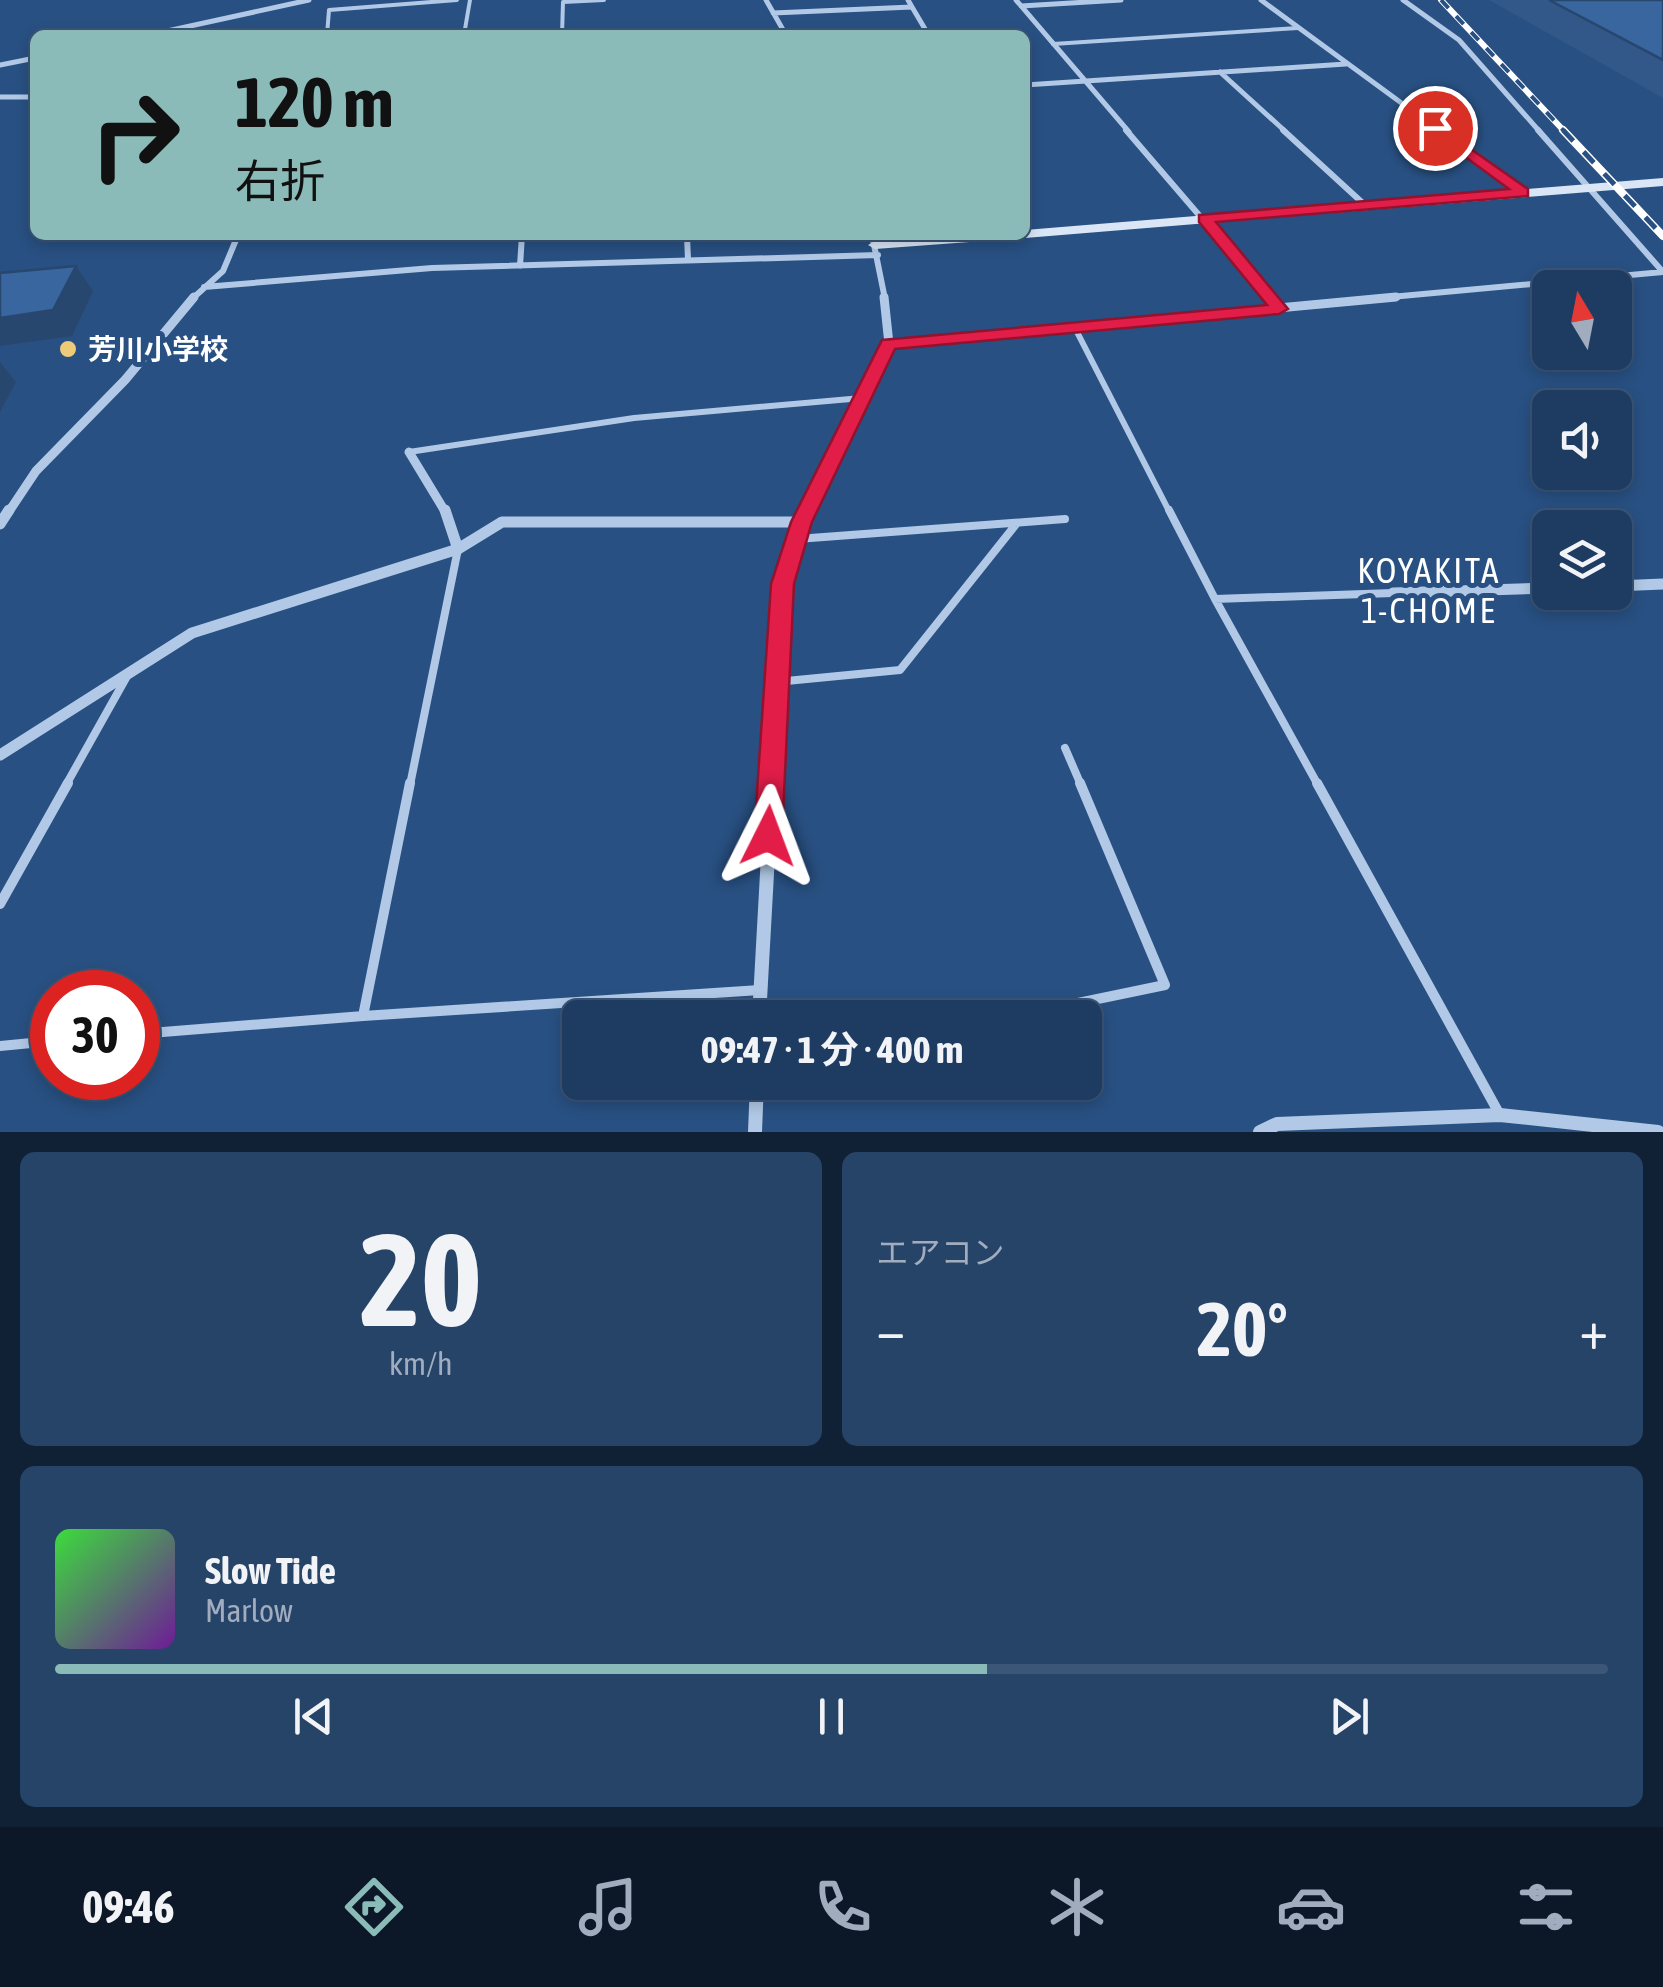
<!DOCTYPE html>
<html lang="ja">
<head>
<meta charset="utf-8">
<style>
  body { margin:0; font-family:"Asap Condensed","Noto Sans JP",sans-serif; background:#264368; color:#f1f3f6; height:100vh; display:flex; flex-direction:column; font-size:38px; white-space:nowrap }
  * { box-sizing:border-box; margin:0 }
  p { font-size:32px; color:#a1adbe }
  .icon { flex:none; width:55px; height:55px; fill:none; stroke:currentColor; stroke-width:2; stroke-linecap:round; stroke-linejoin:round }
  .map { position:relative; height:1132px; overflow:hidden }
  .details { display:flex; flex-direction:column; gap:20px; padding:20px; background:#102136; flex:1 }
  .details>* { flex:none }
  .banner { position:absolute; left:30px; top:30px; width:1000px; height:210px; border-radius:15px; box-shadow:0 5px 15px #0003,0 0 0 2px #3c5677; background:#8bbbb9; color:#111; overflow:hidden }
  .needle { width:65px; rotate:350deg }
  .buttons { position:absolute; left:1532px; top:270px; display:grid; gap:20px }
  .buttons a { display:grid; place-items:center; width:100px; height:100px; border-radius:15px; background:#1e3c62; box-shadow:0 5px 15px #0003,0 0 0 2px #3c5677; font-size:50px }
  .speed { position:absolute; left:30px; top:970px; display:flex; gap:20px; font-size:50px; font-weight:700; text-align:center }
  .speed>* { display:grid; place-content:center; width:130px; height:130px; border-radius:50%; background:#1e3c62; box-shadow:0 5px 15px #0003,0 0 0 2px #3c5677; line-height:1 }
  .speed .limit { border:15px solid #d22; background:#fff; color:#111 }
  .pin { position:absolute; display:grid; place-items:center; width:85px; height:85px; color:#fff; margin:-42px; border:5px solid #fff; border-radius:50%; box-shadow:0 2px 10px #0007 }
  .me { position:absolute; width:110px; margin:-55px; rotate:3deg; stroke-linejoin:round; filter:drop-shadow(0 0 8px #0008) }
  .turn { display:flex; align-items:center; gap:35px; height:210px; padding:0 40px; font-size:45px }
  .turn .icon { width:130px; height:130px; stroke-width:2.5 }
  .turn b { display:block; font-size:70px; line-height:85px }
  .big { font-size:75px; font-weight:700; line-height:1.1 }
  .details .card { flex:1; display:flex; flex-direction:column; justify-content:center; gap:15px; min-width:0; padding:0 35px; border-radius:15px; background:#264368 }
  .details .dial { align-items:center; gap:0 }
  .dial b { font-size:130px; line-height:1 }
  .song { display:flex; align-items:center; gap:30px }
  .cover { width:120px; height:120px; border-radius:15px; background:linear-gradient(135deg,hsl(120 70% 55%),hsl(280 70% 35%)) }
  .played { height:10px; border-radius:5px; background:linear-gradient(90deg,#8bbbb9 60%,#3c5677 60%) }
  .keys { display:flex; justify-content:space-around; direction:ltr }
  .heat { display:flex; justify-content:space-between; align-items:center; font-size:55px; direction:ltr }
  .details .tiles { flex:1; display:grid; gap:20px; grid-template-columns:1fr 1fr }
  .card:last-child { grid-column:span 2 }
  .trip { position:absolute; left:562px; top:1000px; width:540px; height:100px; border-radius:15px; background:#1e3c62; box-shadow:0 5px 15px #0003,0 0 0 2px #3c5677; font-weight:700; line-height:100px; text-align:center }
  .dock { display:flex; height:160px; justify-content:space-around; align-items:center; background:#0c1827; color:#a1adbe }
  .dock .icon { width:70px; height:70px }
  .dock .selected { color:#8bbbb9 }
  .dock b { font-size:45px; color:#f1f3f6 }
  .map>svg:first-child { display:block }
  .lines { fill:none; stroke-linecap:round; stroke-linejoin:round }
  .lane-far3 { stroke:#b1c9e6; stroke-width:4 }
  .lane-far2 { stroke:#b1c9e6; stroke-width:6 }
  .lane-far1 { stroke:#b1c9e6; stroke-width:8 }
  .lane { stroke:#b1c9e6; stroke-width:10 }
  .street-far4 { stroke:#b1c9e6; stroke-width:5 }
  .street-far3 { stroke:#b1c9e6; stroke-width:6 }
  .street-far2 { stroke:#b1c9e6; stroke-width:9 }
  .street-far1 { stroke:#b1c9e6; stroke-width:11 }
  .street { stroke:#b1c9e6; stroke-width:14 }
  .secondary { fill:#dae6f6; fill-rule:evenodd }
  .rail-far1-casing { stroke:#fff; stroke-width:6 }
  .rail-casing { stroke:#fff; stroke-width:8 }
  .rail-far1 { stroke:#285082; stroke-width:4; stroke-dasharray:11; stroke-linecap:butt }
  .rail { stroke:#285082; stroke-width:5; stroke-dasharray:15; stroke-linecap:butt }
  .wall { fill:#315888 }
  .shaded-wall { fill:#28476f }
  .building { fill:#39669e; stroke:#28476f; stroke-width:2.5 }
  .route { fill:#e11d48; stroke:#92132f; stroke-width:2.5 }
  .poi-dot { fill:#edcb78; stroke:#285082; stroke-width:4 }
  .labels { text-anchor:middle; stroke-width:10; stroke-linejoin:round; paint-order:stroke }
  .far-poi-label { font-size:28px; font-weight:bold; fill:#fff; stroke:#285082; text-anchor:start }
  .neighbourhood-label { font-size:35px; letter-spacing:2.5px; fill:#fff; stroke:#285082 }
</style>
</head>
<body>
<div class="map">
<svg width="1663" height="1132" viewBox="0 0 1663 1132">
  <rect width="100%" height="100%" fill="#285082"/>
  <g class="lines">
    <path class="lane-far3" d="M 327,35 L 329,10 L 457,0
      M 464,35 L 470,0
      M 562,35 L 563,2 L 604,0
      M 1053,44 L 1298,28"/>
    <path class="lane-far2" d="M 1076,330 L 1170,513
      M 409,452 L 634,418 L 862,398"/>
    <path class="lane-far1" d="M 1169,510 L 1215,599 L 1393,593
      M 797,539 L 1065,519
      M 1215,599 L 1318,785
      M 776,682 L 900,670 L 1017,523
      M 1065,748 L 1081,785
      M 66,785 L 126,678
      M 410,785 L 458,549"/>
    <path class="lane" d="M 1317,783 L 1500,1115
      M 0,904 L 68,783
      M 363,1016 L 760,990
      M 809,1018 L 1030,1013 L 1165,985 L 1080,783
      M 138,1034 L 363,1016 L 410,783
      M 0,1046 L 52,1041"/>
    <path class="street-far4" d="M 766,0 L 786,35
      M 1016,0 L 1129,132
      M 1261,0 L 1441,132
      M 1403,0 L 1459,40 L 1540,132
      M 1021,6 L 1121,0
      M 912,7 L 928,34 L 949,33
      M 773,13 L 912,7 L 908,0
      M 149,35 L 309,0
      M 0,65 L 35,58
      M 1220,72 L 1286,132
      M 1025,85 L 1346,64
      M 0,97 L 35,97"/>
    <path class="street-far3" d="M 1126,130 L 1271,299
      M 1283,130 L 1366,206
      M 1438,130 L 1523,192
      M 1538,130 L 1663,272
      M 687,235 L 688,260
      M 872,235 L 885,299
      M 520,266 L 522,235
      M 204,287 L 432,268 L 878,255
      M 192,299 L 223,271 L 238,235
      M 1369,299 L 1663,272"/>
    <path class="street-far2" d="M 1269,297 L 1279,309
      M 889,344 L 1396,297
      M 409,452 L 446,513
      M 8,513 L 36,471 L 125,380 L 194,297
      M 806,513 L 889,344 L 884,297"/>
    <path class="street-far1" d="M 445,510 L 458,549
      M 0,524 L 9,510
      M 1615,586 L 1663,584
      M 1393,593 L 1550,588
      M 0,755 L 192,633 L 458,549 L 502,522 L 801,522
      M 772,785 L 783,584 L 807,510"/>
    <path class="street" d="M 759,1018 L 772,783
      M 755,1132 L 757,1082
      M 1260,1132 L 1277,1124 L 1500,1115 L 1658,1132"/>
    <path class="secondary" d="M 1663,178 L 1663,186 L 1025,238 L 1019,235 L 1025,235 L 1025,230 Z
      M 954,235 L 1017,235 L 1010,239 L 875,249 L 868,245 L 875,241 Z"/>
    <defs>
      <path id="rail-far1" d="M 1441,0 L 1565,132"/>
      <path id="rail" d="M 1563,130 L 1663,236"/>
    </defs>
    <use href="#rail-far1" class="rail-far1-casing"/>
    <use href="#rail" class="rail-casing"/>
    <use href="#rail-far1" class="rail-far1"/>
    <use href="#rail" class="rail"/>
  </g>
  <path class="wall" d="M 1489,0 L 1663,0 L 1663,98 Z"/>
  <path class="shaded-wall" d="M 76,266 L 93,291 L 72,336 L 0,346 L 0,318 Z
    M 0,362 L 16,382 L 0,412 Z"/>
  <path class="building" d="M 1549,0 L 1663,0 L 1663,60 Z
    M 76,266 L 53,310 L 0,318 L 0,273 Z"/>
  <path class="route" d="M 1435,124 L 1528,189 L 1528,196 L 1216,222 L 1288,309 L 1279,314 L 895,349 L 812,522 L 794,584 L 782,836 L 778,846 L 768,850 L 758,846 L 754,836 L 771,584 L 791,522 L 882,340 L 1267,305 L 1199,222 L 1199,215 L 1509,189 L 1430,131 Z"/>
  <circle class="poi-dot" cx="68" cy="349" r="10"/>
  <g class="labels">
    <g class="far-poi-label">
      <text x="88" y="359">芳川小学校</text>
    </g>
    <g class="neighbourhood-label">
      <text x="1429" y="583">KOYAKITA<tspan x="1429" dy="40">1-CHOME</tspan></text>
    </g>
  </g>
</svg>
<div class="buttons">
<a><svg class="needle" viewBox="-14 -14 28 28"><path d="M0-13l5 13h-10z" fill="#e53935"/><path d="M0 13l5-13h-10z" fill="#a1adbe"/></svg></a>
<a><svg class="icon" aria-label="sound" viewBox="0 0 24 24"><path d="M4 9h4l5-4v14l-5-4H4zM17 9q2 3 0 6"/></svg></a>
<a><svg class="icon" aria-label="layers" viewBox="0 0 24 24"><path d="M12 4l9 5-9 5-9-5zM3 14l9 5 9-5"/></svg></a>
</div>
<div class="speed"><div class="limit">30</div></div>
<div class="pin" style="left:1435px;top:128px;background:#d93025"><svg class="icon" aria-label="arrive" viewBox="0 0 24 24"><path d="M6 21V4h12l-3 4 3 4H6"/></svg></div>
<svg class="me" style="left:768px;top:836px" viewBox="-20 -20 40 40"><path d="M0-17L14 15 0 8-14 15z" fill="#e11d48" stroke="#fff" stroke-width="4"/></svg>
<div class="trip">09:47 · 1 分 · 400 m</div>
<div class="banner">
<div class="turn"><svg class="icon" aria-label="right" viewBox="0 0 24 24"><path d="M7 20v-9h11M14 6l5 5-5 5"/></svg><div><b>120 m</b>右折</div></div>
</div>
</div>
<section class="details">
<div class="tiles">
<div class="card dial"><b>20</b><p>km/h</p></div>
<div class="card"><p>エアコン</p>
<div class="heat"><a>−</a><b class="big">20°</b><a>+</a></div>
</div>
<div class="card">
<div class="song"><i class="cover"></i><div><b>Slow Tide</b><p>Marlow</p></div></div>
<div class="played"></div>
<div class="keys"><svg class="icon" aria-label="previous" viewBox="0 0 24 24"><path d="M18 5L8 12l10 7zM5 5v14"/></svg><svg class="icon" aria-label="pause" viewBox="0 0 24 24"><path d="M8 5v14M16 5v14"/></svg><svg class="icon" aria-label="next" viewBox="0 0 24 24"><path d="M6 5l10 7-10 7zM19 5v14"/></svg></div>
</div>
</div>
</section>
<nav class="dock">
<b>09:46</b>
<svg class="icon selected" aria-label="directions" viewBox="0 0 24 24"><path d="M12 3l9 9-9 9-9-9zM9 14v-3h6M13 9l2 2-2 2"/></svg>
<svg class="icon" aria-label="music" viewBox="0 0 24 24"><path d="M9 18V5l10-2v13"/><circle cx="6" cy="18" r="3"/><circle cx="16" cy="16" r="3"/></svg>
<svg class="icon" aria-label="phone" viewBox="0 0 24 24"><path d="M5 4h4l2 5-3 2q2 4 5 5l2-3 5 2v4C11 20 4 13 5 4z"/></svg>
<svg class="icon" aria-label="climate" viewBox="0 0 24 24"><path d="M12 3v18M4 7l16 10M4 17L20 7"/></svg>
<svg class="icon" aria-label="car" viewBox="0 0 24 24"><path d="M5 17H2v-5l4-1 3-4h7l3 4 3 1v5h-3M9 17h6M6 11h13"/><circle cx="7" cy="17" r="2"/><circle cx="17" cy="17" r="2"/></svg>
<svg class="icon" aria-label="filters" viewBox="0 0 24 24"><path d="M4 7h16M4 17h16"/><circle cx="9" cy="7" r="2"/><circle cx="15" cy="17" r="2"/></svg>
</nav>
</body>
</html>
